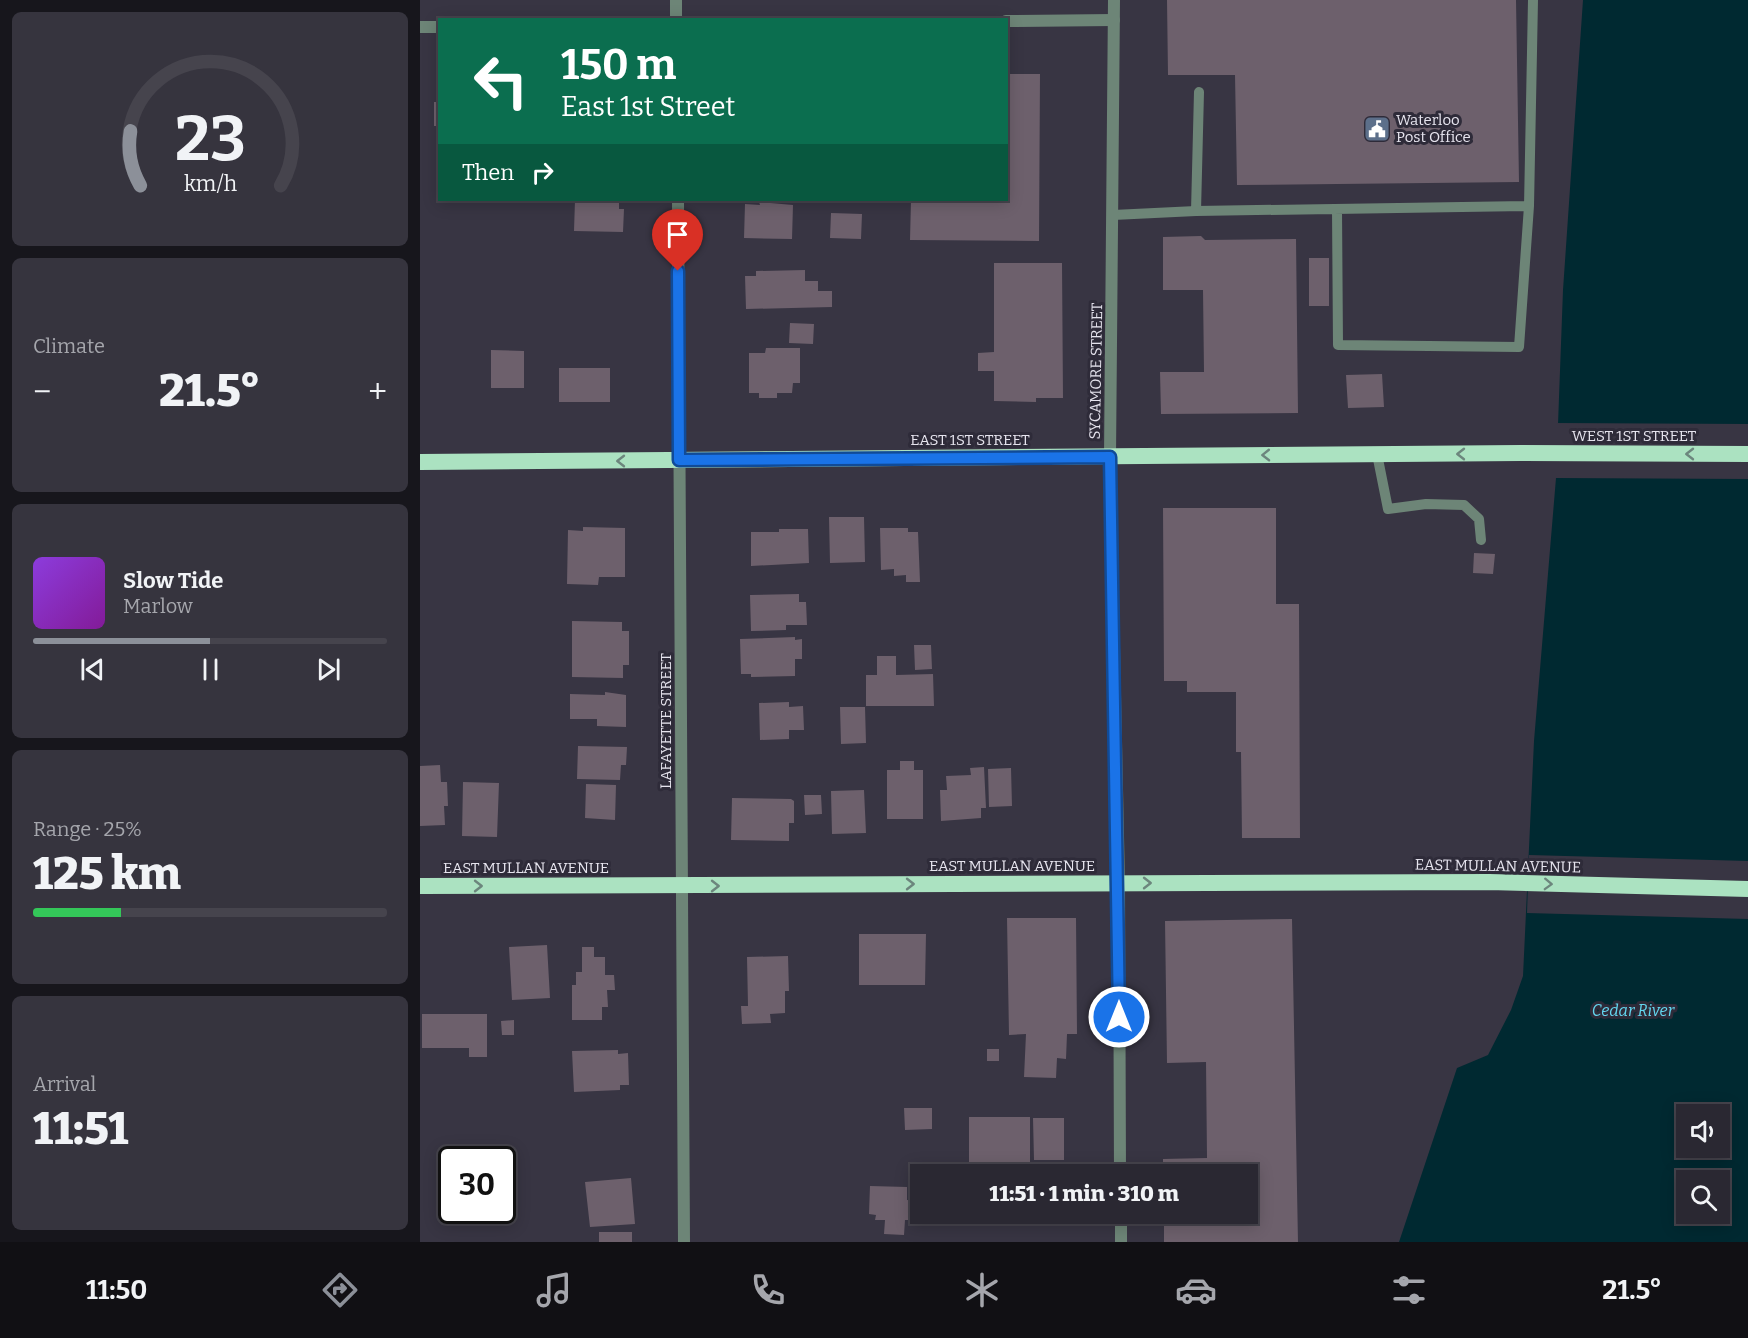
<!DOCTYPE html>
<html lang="en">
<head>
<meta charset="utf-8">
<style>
  body { margin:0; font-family:Bitter,serif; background:#36343e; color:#f1f3f6; height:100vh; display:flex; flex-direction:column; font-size:22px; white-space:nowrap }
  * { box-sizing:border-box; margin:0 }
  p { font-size:20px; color:#a5a6ac }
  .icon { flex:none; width:33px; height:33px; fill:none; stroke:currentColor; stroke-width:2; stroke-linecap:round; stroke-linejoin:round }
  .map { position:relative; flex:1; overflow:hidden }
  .panel { display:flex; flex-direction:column; gap:12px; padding:12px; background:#17161c; width:420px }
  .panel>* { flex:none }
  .top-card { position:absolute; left:18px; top:18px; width:570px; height:183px; border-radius:0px; box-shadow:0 3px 15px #0003,0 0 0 2px #46444d; background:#0b6e4f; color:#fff; overflow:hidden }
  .controls { position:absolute; left:1256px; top:1104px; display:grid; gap:12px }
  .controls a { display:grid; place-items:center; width:54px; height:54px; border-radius:0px; background:#2a2832; box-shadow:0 3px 15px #0003,0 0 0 2px #46444d; font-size:30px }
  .speed { position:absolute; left:18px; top:1146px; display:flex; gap:12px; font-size:30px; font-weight:700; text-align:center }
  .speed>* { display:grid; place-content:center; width:78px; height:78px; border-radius:50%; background:#2a2832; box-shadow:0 3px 15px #0003,0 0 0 2px #46444d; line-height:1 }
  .speed .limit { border:3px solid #111; border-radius:9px; background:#fff; color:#111 }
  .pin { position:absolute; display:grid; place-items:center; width:51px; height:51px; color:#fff; margin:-62px -26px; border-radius:50% 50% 50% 0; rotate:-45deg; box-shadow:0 0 6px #0007 }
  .pin .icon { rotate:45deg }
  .me { position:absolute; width:66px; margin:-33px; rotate:0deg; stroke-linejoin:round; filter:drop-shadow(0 0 4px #0008) }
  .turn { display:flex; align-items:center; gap:21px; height:126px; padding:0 24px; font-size:27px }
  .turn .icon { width:78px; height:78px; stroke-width:2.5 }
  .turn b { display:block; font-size:42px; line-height:51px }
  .then { display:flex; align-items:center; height:57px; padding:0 24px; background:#0003; gap:12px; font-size:22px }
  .big { font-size:45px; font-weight:800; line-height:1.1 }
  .panel .card { flex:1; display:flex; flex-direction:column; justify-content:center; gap:9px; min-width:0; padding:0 21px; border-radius:9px; background:#36343e }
  .panel .dial { align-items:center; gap:0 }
  .dial svg { height:156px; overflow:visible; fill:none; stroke:#46444d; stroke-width:7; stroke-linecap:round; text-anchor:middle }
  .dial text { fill:#f1f3f6; stroke:none }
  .song { display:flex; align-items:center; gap:18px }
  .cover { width:72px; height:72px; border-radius:9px; background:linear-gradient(135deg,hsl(270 70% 55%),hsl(290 70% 35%)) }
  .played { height:6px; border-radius:3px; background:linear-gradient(90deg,#8c9099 50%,#46444d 50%) }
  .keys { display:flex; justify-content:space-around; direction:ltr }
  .heat { display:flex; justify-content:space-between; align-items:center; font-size:33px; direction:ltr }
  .charge { height:9px; border-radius:4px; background:linear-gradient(90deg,#34c759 25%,#46444d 0) }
  .trip { position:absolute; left:490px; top:1164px; width:348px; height:60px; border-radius:0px; background:#2a2832; box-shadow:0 3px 15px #0003,0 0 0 2px #46444d; font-weight:800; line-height:60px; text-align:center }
  .tab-bar { display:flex; height:96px; justify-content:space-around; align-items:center; background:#111014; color:#a5a6ac }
  .tab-bar .icon { width:42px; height:42px }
  .tab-bar .active { color:#8c9099 }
  .tab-bar b { font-size:27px; color:#f1f3f6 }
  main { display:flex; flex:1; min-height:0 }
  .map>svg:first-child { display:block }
  .water { fill:#002931; fill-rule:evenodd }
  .pier { fill:#383543 }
  .building { fill:#6d606c }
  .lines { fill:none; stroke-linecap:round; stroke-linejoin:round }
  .service { stroke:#6d8577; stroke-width:10 }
  .minor { stroke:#6d8577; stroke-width:12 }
  .tertiary { stroke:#6d8577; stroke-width:12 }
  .trunk { stroke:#abe2c1; stroke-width:16 }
  .oneway { stroke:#6c867d }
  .route-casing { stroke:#114b97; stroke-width:15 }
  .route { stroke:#1a73e8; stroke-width:10 }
  .labels { text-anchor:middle; stroke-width:6; stroke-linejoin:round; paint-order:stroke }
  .poi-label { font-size:15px; fill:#e6e4ee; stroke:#2e2b39; text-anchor:start }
  .street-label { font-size:15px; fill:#e6e4ee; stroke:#2e2b39 }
  .water-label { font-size:16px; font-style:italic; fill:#63d6ef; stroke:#2e2b39 }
</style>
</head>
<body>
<main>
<section class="panel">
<div class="card dial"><svg viewBox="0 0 100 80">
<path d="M14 69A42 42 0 1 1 86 69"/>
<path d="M14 69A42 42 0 0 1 9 41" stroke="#8c9099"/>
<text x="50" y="56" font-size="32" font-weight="700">23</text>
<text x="50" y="72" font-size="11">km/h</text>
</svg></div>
<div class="card"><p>Climate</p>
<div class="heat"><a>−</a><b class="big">21.5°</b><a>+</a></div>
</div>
<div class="card">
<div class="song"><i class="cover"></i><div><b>Slow Tide</b><p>Marlow</p></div></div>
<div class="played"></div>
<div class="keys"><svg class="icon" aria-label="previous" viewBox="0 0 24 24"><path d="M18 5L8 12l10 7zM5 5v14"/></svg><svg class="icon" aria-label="pause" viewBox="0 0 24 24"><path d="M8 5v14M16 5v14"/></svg><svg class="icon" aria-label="next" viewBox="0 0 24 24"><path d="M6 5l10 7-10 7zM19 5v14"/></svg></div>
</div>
<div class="card"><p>Range · 25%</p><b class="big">125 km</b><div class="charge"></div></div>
<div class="card"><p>Arrival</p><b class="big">11:51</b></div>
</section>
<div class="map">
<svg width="1328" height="1242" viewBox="0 0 1328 1242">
  <rect width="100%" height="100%" fill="#383543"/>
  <path class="water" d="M 1163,0 L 1328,0 L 1328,1242 L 979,1242 L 1037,1068 L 1068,1055 L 1091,1010 L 1103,976 L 1114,741 L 1136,478 L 1143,290 ZM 1266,1114 L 1299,1114 L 1299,1148 L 1266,1148 ZM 1266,1180 L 1299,1180 L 1299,1214 L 1266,1214 Z"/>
  <path class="pier" d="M 1136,423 L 1328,424 L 1328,479 L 1136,478 Z
    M 1109,855 L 1328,861 L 1328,919 L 1107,913 Z"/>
  <path class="building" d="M 747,0 L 1096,0 L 1099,182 L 817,185 L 815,75 L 748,75 Z
    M 586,74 L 620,74 L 619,241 L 490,240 L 491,200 L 586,200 Z
    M 14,102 L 20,102 L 20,126 L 14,126 Z
    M 155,200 L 199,200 L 199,209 L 204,209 L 203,232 L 154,231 Z
    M 339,202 L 373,205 L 372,239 L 324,238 L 325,204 L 340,205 Z
    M 411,213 L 442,214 L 441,239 L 410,238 Z
    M 781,236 L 785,240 L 876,239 L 878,413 L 741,414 L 740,372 L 784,372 L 783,290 L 743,290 L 743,237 Z
    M 889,258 L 909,258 L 909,306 L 889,306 Z
    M 574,263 L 642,263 L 643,398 L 616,398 L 616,402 L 574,401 L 574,371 L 558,371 L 558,353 L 574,352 Z
    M 385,270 L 385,281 L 398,281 L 398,291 L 412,291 L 412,307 L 326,309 L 325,276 L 336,276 L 336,271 Z
    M 370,323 L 394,324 L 393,344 L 369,343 Z
    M 346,348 L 380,348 L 380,383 L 373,383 L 372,393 L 357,393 L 357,398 L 339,398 L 339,393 L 329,393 L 329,353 L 345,353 Z
    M 71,350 L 104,351 L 104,388 L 71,388 Z
    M 139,368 L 190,368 L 190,402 L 139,402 Z
    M 962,374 L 964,407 L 928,408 L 926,375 Z
    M 743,508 L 856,508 L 856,604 L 879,604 L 880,838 L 822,838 L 821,752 L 816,752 L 816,692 L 767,692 L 767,681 L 744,681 Z
    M 409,517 L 444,517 L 445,562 L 410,563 Z
    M 163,527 L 205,528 L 205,577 L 179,577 L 178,585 L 147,584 L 148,530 L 163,531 Z
    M 460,528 L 488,528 L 488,532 L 498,532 L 500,582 L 486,582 L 486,575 L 474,576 L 474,569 L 461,570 Z
    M 359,529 L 388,529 L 389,563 L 331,566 L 331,532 L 359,532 Z
    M 1054,553 L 1075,554 L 1073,574 L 1053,573 Z
    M 379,594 L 379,602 L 386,602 L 387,625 L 366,625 L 366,630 L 331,631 L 330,595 Z
    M 152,621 L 202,622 L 202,631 L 209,631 L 209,665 L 203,665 L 203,678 L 152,677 Z
    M 375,637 L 375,640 L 382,639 L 382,659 L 375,659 L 375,676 L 331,677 L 331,674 L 321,674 L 320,639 Z
    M 494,645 L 511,645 L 512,669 L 495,670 Z
    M 457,656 L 476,656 L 476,675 L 513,674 L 514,706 L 446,706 L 446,675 L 457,675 Z
    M 185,692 L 206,695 L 206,727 L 177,726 L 177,719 L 150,719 L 150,694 L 185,695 Z
    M 369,702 L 369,707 L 383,706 L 384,730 L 369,730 L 369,739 L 340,740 L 339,703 Z
    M 420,707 L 445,707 L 446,743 L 421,744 Z
    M 158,746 L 207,747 L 206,765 L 201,765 L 200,780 L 157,779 Z
    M 480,761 L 494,761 L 494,770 L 503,770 L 503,819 L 467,819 L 467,770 L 480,770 Z
    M 20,765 L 21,782 L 27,782 L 28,806 L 24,806 L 25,825 L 0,826 L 0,766 Z
    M 564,767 L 566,808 L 561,808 L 561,818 L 521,821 L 520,790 L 527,790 L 526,776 L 551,775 L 550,768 Z
    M 591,768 L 592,806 L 569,807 L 568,769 Z
    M 43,782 L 79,783 L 77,837 L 42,836 Z
    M 166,784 L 196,785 L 195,820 L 165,818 Z
    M 444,790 L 446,833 L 412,834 L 411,791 Z
    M 384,795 L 401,795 L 402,814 L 385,815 Z
    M 312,798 L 371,799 L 374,801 L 374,823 L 369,823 L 369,841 L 311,840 Z
    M 587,918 L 656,918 L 657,1034 L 647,1034 L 646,1059 L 637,1058 L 636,1078 L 604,1077 L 606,1034 L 589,1035 Z
    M 872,919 L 878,1242 L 744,1242 L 744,1214 L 828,1214 L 828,1174 L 743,1174 L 743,1159 L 787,1158 L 786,1062 L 747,1063 L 745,921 Z
    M 439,934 L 506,934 L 505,985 L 439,985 Z
    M 127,945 L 130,998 L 92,1000 L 89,947 Z
    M 162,947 L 174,947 L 174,957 L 185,957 L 185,975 L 194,975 L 195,990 L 187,990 L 188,1007 L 182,1007 L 182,1020 L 152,1020 L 152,985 L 156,985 L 156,972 L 162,972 Z
    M 368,956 L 369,991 L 365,991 L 365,1013 L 350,1014 L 351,1023 L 322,1024 L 321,1006 L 328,1006 L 327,957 Z
    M 2,1014 L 67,1014 L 67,1057 L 49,1057 L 49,1048 L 2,1048 Z
    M 94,1020 L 94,1035 L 82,1035 L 81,1021 Z
    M 567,1049 L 579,1049 L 579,1061 L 567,1061 Z
    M 198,1050 L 198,1054 L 208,1053 L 209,1085 L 200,1085 L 200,1090 L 154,1092 L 152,1051 Z
    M 484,1108 L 512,1108 L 512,1129 L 485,1130 Z
    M 549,1117 L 610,1117 L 610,1174 L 549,1174 Z
    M 613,1118 L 644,1118 L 644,1160 L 614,1160 Z
    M 60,1150 L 70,1150 L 71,1159 L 60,1159 Z
    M 211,1178 L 215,1224 L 170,1227 L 165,1182 Z
    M 450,1186 L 487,1187 L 487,1200 L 496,1201 L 495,1220 L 485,1220 L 484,1235 L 464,1234 L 465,1220 L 455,1220 L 456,1215 L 449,1214 Z
    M 179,1232 L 212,1232 L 212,1242 L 179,1242 Z"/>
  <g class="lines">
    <path class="service" d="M 917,210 L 918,345 L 1099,347 L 1109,206
      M 776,211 L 779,92
      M 693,215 L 776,211 L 1109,206 L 1113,0
      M 957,454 L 968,509 L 1006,504 L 1044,505 L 1059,519 L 1061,540"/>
    <path class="minor" d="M 586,21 L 694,20
      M 0,27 L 20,27
      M 699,883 L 700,1174
      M 701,1214 L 701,1242"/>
    <path class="tertiary" d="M 256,0 L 256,20
      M 694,0 L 690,457 L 699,883
      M 258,200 L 264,1242"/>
    <path class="trunk" d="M 0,462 L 1100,453 L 1328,454
      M 0,886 L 1069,882 L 1328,889"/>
  </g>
  <defs><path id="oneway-chevron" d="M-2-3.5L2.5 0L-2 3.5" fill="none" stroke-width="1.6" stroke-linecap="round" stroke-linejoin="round" transform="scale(1.5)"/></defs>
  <g class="oneway">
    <use href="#oneway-chevron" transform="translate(1041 454) rotate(180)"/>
    <use href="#oneway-chevron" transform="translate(1270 454) rotate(-180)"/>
    <use href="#oneway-chevron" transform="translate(846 455) rotate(179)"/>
    <use href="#oneway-chevron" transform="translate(201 461) rotate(180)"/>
    <use href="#oneway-chevron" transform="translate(727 883)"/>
    <use href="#oneway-chevron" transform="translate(490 884)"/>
    <use href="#oneway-chevron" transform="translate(1128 884) rotate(2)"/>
    <use href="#oneway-chevron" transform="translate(58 886)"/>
    <use href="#oneway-chevron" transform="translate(295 886)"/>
  </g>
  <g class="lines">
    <defs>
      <path id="route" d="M 258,271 L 259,460 L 690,457 L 699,1017"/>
    </defs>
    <use href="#route" class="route-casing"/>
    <use href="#route" class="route"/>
  </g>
  <defs>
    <symbol id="civic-square" viewBox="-11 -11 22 22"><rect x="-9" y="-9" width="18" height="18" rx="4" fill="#5c6f8a" stroke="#2e2b39"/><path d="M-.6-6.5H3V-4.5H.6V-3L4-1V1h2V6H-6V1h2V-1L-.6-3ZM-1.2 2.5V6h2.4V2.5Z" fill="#fff"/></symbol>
  </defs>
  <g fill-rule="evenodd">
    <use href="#civic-square" x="942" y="114" width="30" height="30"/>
  </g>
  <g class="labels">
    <g class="poi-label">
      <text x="976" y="125">Waterloo<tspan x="976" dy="17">Post Office</tspan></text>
    </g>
    <g class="street-label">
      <text transform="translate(676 371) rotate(-89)" y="5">SYCAMORE STREET</text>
      <text x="1214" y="441">WEST 1ST STREET</text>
      <text x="550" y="445">EAST 1ST STREET</text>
      <text transform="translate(246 721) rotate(-90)" y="5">LAFAYETTE STREET</text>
      <text x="592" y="871">EAST MULLAN AVENUE</text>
      <text transform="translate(1078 866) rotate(1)" y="5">EAST MULLAN AVENUE</text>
      <text x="106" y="873">EAST MULLAN AVENUE</text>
    </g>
    <g class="water-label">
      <text x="1213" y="1016">Cedar River</text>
    </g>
  </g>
</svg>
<div class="controls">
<a><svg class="icon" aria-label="sound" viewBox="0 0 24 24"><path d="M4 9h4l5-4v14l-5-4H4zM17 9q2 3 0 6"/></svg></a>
<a><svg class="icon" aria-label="search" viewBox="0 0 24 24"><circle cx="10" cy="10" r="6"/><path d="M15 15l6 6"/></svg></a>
</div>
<div class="speed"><div class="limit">30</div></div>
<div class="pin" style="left:258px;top:271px;background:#d93025"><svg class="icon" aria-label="arrive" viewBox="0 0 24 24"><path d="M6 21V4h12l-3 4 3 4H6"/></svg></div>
<svg class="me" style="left:699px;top:1017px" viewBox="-20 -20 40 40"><circle r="17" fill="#1a73e8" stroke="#fff" stroke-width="3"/><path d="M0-11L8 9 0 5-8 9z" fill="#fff"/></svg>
<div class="trip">11:51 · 1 min · 310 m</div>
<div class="top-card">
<div class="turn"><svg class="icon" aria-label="left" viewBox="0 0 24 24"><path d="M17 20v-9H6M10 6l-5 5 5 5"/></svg><div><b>150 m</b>East 1st Street</div></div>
<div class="then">Then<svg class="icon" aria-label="right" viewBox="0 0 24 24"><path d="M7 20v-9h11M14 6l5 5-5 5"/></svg></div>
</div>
</div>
</main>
<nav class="tab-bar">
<b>11:50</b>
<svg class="icon active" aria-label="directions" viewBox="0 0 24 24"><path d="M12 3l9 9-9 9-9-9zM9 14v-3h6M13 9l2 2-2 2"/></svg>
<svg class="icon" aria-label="music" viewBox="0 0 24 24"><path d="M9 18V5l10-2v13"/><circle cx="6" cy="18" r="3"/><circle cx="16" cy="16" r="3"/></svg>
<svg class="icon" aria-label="phone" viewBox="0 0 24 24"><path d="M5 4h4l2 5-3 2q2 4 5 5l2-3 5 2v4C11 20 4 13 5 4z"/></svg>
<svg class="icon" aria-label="climate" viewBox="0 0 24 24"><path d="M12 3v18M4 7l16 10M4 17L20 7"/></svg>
<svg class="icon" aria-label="car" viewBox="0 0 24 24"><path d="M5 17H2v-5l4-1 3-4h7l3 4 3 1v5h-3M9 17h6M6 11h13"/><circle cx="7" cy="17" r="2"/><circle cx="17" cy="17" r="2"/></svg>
<svg class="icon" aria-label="filters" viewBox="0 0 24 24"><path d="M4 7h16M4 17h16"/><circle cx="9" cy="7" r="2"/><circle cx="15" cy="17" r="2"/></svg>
<b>21.5°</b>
</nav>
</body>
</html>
